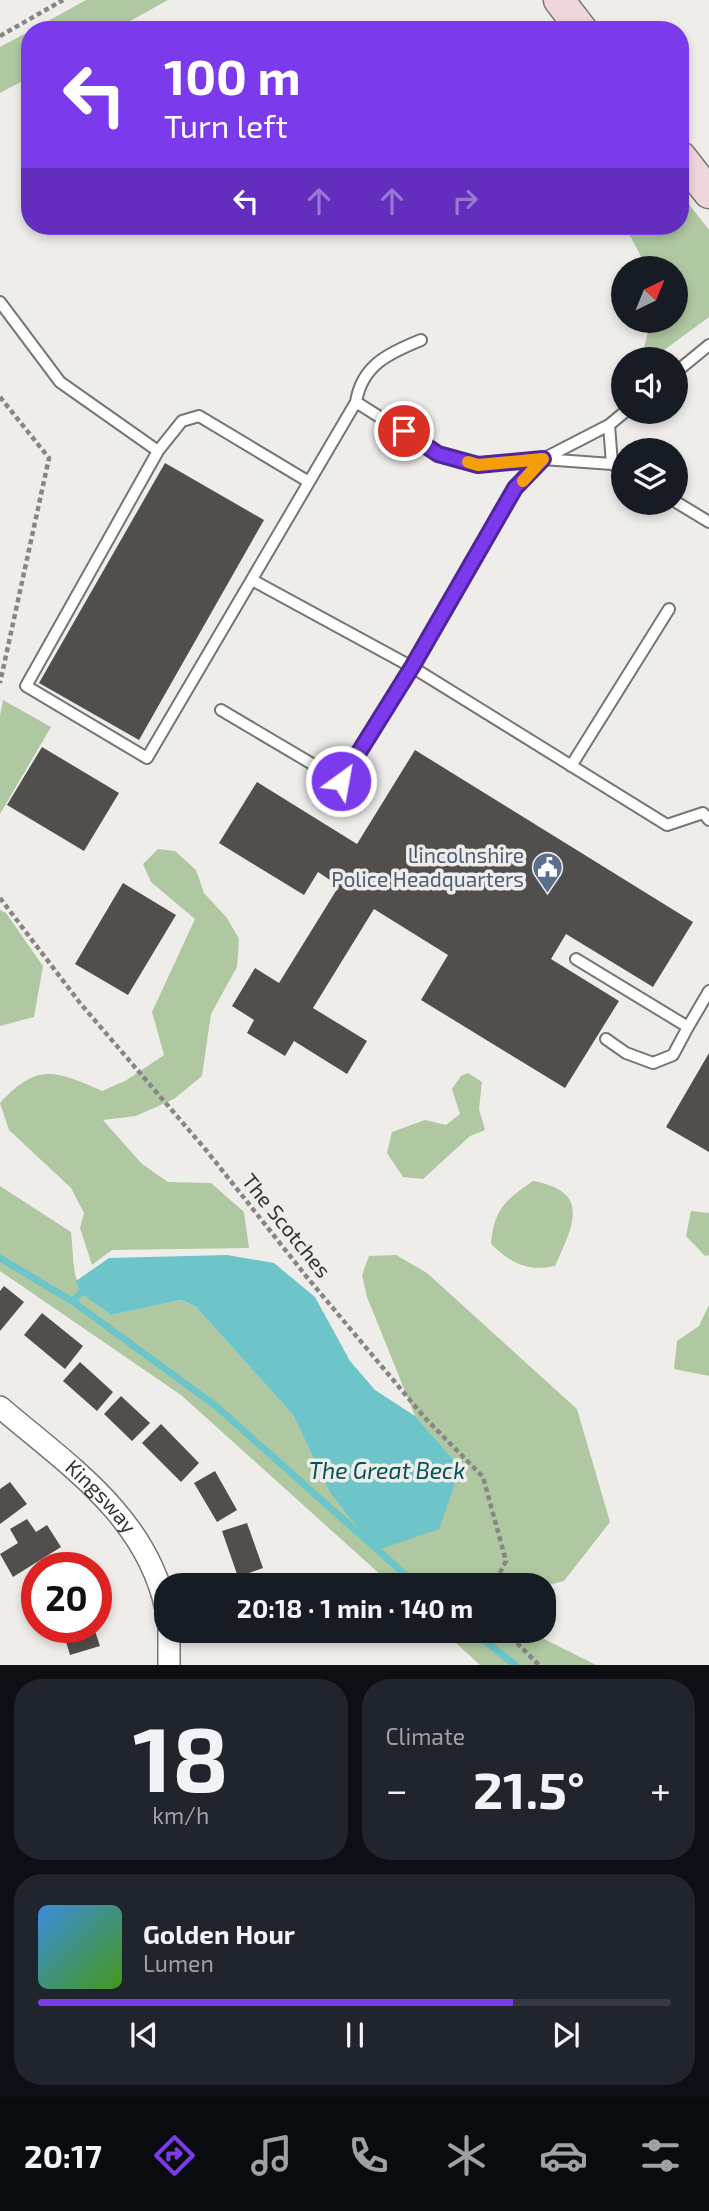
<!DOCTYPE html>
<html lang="en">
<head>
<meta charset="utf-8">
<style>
  body { margin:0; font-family:"Exo 2",sans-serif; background:#20242c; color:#f1f3f6; height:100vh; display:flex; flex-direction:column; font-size:26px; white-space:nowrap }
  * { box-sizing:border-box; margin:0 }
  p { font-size:23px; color:#9ea1a6 }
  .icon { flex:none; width:38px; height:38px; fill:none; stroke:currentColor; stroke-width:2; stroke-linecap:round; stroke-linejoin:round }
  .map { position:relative; height:1665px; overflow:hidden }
  .side { display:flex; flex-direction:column; gap:14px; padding:14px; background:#0d0f14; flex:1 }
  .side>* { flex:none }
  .top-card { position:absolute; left:21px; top:21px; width:668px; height:214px; border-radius:28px; box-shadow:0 4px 10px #0003; background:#7c3aed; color:#fff; overflow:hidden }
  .needle { width:46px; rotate:43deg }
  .buttons { position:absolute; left:611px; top:256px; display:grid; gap:14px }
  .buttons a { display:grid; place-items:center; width:77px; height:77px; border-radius:50%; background:#171b24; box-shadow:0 4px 10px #0003; font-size:35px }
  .speed { position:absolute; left:21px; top:1552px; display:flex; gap:14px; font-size:35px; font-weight:700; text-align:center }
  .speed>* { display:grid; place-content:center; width:91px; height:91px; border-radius:50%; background:#171b24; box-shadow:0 4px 10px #0003; line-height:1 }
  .speed .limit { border:10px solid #d22; background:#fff; color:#111 }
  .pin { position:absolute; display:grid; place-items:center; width:60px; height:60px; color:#fff; margin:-30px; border:4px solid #fff; border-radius:50%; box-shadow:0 2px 7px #0007 }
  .me { position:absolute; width:77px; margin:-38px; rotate:32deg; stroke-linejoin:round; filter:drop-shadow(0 0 5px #0008) }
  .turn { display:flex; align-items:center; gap:24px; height:147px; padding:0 28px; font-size:32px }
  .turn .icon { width:91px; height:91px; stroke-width:2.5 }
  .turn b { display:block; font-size:49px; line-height:60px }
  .lanes { display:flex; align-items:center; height:66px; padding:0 28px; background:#0003; justify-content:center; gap:35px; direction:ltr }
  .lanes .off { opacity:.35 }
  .big { font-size:52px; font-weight:700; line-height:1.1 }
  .side .tile { flex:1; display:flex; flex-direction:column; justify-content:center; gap:10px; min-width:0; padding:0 24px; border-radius:28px; background:#20242c }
  .side .dial { align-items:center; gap:0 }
  .dial b { font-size:91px; line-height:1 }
  .song { display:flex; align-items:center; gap:21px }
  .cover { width:84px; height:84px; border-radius:10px; background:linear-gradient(135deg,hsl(210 70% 55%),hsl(100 70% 35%)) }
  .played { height:7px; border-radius:4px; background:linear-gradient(90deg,#7c3aed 75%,#363941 75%) }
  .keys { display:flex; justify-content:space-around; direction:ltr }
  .heat { display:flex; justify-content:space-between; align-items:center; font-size:38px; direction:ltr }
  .side .tiles { flex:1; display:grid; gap:14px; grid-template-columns:1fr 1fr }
  .tile:last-child { grid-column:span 2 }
  .trip { position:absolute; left:154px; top:1573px; width:402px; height:70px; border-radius:28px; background:#171b24; box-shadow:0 4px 10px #0003; font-weight:700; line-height:70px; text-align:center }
  .dock { display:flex; height:112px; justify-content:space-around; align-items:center; background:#090b0e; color:#9ea1a6 }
  .dock .icon { width:49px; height:49px }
  .dock .active { color:#7c3aed }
  .dock b { font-size:32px; color:#f1f3f6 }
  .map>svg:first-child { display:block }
  .green { fill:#afc8a1 }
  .water { fill:#6dc5c9 }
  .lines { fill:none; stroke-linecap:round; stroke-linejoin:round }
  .stream { stroke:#6dc5c9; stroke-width:7 }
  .building { fill:#514f4d }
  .lane-casing { stroke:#777673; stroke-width:14 }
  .street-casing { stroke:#777673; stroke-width:24 }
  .secondary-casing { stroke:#777673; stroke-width:33 }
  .path { stroke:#888684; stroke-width:4.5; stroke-dasharray:5 3.5; stroke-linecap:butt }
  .lane { stroke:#fff; stroke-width:10 }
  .street { stroke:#fff; stroke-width:21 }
  .secondary { stroke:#efd6db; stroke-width:30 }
  .route-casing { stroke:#51269a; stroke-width:18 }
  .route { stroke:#7c3aed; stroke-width:12 }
  .slow { stroke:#f59e0b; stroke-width:12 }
  .labels { text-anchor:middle; stroke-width:7; stroke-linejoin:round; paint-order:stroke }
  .service-label { font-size:21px; fill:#4e5e75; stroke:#efedea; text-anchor:end }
  .street-label { font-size:21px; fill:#333231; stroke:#efedea }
  .water-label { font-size:23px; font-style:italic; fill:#005356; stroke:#efedea }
</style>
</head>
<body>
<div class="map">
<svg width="709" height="1665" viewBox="0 0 709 1665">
  <rect width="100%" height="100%" fill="#efedea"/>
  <path class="green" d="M 86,0 L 168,0 L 114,30 L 32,30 Z
    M 30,31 L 30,77 L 0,93 L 0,47 Z
    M 681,194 L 709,230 L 709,317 L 652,359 L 641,359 L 651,320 L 676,320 L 676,268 L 647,268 L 625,226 L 681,226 Z
    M 3,700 L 51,727 L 0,814 L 0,716 Z
    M 158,849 L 175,851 L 196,870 L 204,893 L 227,918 L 239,939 L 237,967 L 211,1014 L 202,1076 L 174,1099 L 136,1116 L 103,1120 L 142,1164 L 168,1182 L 211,1183 L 244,1212 L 249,1248 L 112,1250 L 92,1265 L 80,1228 L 84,1213 L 71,1188 L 9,1130 L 0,1103 C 37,1063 55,1070 102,1091 L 125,1081 L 164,1055 L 152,1012 L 195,919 L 151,882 L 143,864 Z
    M 0,910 L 6,913 L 43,966 L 34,1017 L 0,1026 Z
    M 468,1073 L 482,1082 L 479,1109 L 485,1130 L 470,1136 L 423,1179 L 403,1177 L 387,1153 L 392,1132 L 425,1120 L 446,1125 L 460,1114 L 452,1089 L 461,1076 Z
    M 533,1181 C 592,1192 573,1225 555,1266 C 527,1272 511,1263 491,1244 C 494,1210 505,1200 533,1181 Z
    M 0,1186 L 71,1232 C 76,1282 69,1284 111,1315 L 181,1300 L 195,1306 L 293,1415 L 329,1491 L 454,1460 L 415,1416 L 367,1297 L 362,1275 L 369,1256 L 396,1255 L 427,1273 L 577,1409 L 610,1522 L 564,1581 L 544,1586 L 392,1585 L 181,1395 L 0,1271 Z
    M 691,1211 L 709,1213 L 709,1255 L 705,1256 L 686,1236 Z
    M 709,1305 L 709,1376 L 674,1369 L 677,1341 L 699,1326 Z
    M 443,1631 L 528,1631 L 596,1665 L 480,1665 Z"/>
  <path class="water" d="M 227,1255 L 274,1263 L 315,1297 L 350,1361 L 375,1390 L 415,1416 L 454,1460 L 458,1475 L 439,1529 L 381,1549 L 371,1545 L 329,1491 L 293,1415 L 195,1306 L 181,1300 L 111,1315 L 81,1293 L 76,1281 L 109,1258 Z"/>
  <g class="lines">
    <path class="stream" d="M 0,1258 L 72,1301 L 81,1293
      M 72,1301 L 216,1406 L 418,1586
      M 473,1631 L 515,1665"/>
  </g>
  <path class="building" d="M 165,463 L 264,520 L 139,740 L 39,683 Z
    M 42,747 L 119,793 L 84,851 L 7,805 Z
    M 415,750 L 693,922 L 653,987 L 566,934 L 551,959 L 619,1001 L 565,1088 L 421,1000 L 448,955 L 374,909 L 313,1008 L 367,1041 L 347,1074 L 294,1041 L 285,1056 L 247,1033 L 254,1020 L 232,1006 L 255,968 L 279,983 L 339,886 L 318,872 L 304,895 L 219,843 L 257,782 L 357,844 Z
    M 123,883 L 176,915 L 128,995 L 75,964 Z
    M 709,1053 L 709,1152 L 666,1127 Z
    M 4,1286 L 24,1302 L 0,1331 L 0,1291 Z
    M 42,1313 L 83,1346 L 65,1369 L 24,1335 Z
    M 80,1362 L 113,1392 L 97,1411 L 63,1381 Z
    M 121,1396 L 150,1423 L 132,1441 L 104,1414 Z
    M 161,1424 L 199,1463 L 181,1482 L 142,1443 Z
    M 215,1471 L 237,1510 L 217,1522 L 194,1483 Z
    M 10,1482 L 27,1504 L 0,1524 L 0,1489 Z
    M 27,1519 L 36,1532 L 47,1525 L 61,1547 L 13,1577 L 0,1554 L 18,1543 L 10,1529 Z
    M 247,1523 L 263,1568 L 238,1577 L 222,1531 Z
    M 242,1582 L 278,1582 L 278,1586 L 242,1586 Z
    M 62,1628 L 94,1628 L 100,1646 L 70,1655 Z"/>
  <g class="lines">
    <defs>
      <path id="lane" d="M 0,302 L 60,382 L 158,451 L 182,421 L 199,416 L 309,482
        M 676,372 L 709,345
        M 356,402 C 362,365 389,353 421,340
        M 609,425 L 612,464
        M 158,451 L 26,686 L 147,758 L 356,402 L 438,454 L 478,465 L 543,459 L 612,464 L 623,470
        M 676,502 L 709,522
        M 252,580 L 412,667 L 667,825 L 703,813 L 709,820
        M 221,710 L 341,781 L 412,667 L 515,488 L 543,459 L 609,425 L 626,411
        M 571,766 L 669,609
        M 576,959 L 688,1027 L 709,991
        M 606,1039 L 626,1053 L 653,1063 L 673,1055 L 688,1027"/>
      <g id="street">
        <path id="s1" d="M 0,1407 C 69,1466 146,1516 166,1609"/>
        <path d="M 169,1631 L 169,1665"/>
      </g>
      <path id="secondary" d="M 559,0 L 582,30
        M 681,157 L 709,193"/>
    </defs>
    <use href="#lane" class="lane-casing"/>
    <use href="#street" class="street-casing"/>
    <use href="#secondary" class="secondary-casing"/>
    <path class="path" d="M 0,36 L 63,0
      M 0,397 L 49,458 L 0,683
      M 0,898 L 80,1003 L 206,1150 L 306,1276 L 425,1418 L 483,1477 L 506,1561 L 493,1586
      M 505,1631 L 539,1665"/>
    <use href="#lane" class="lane"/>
    <use href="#street" class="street"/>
    <use href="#secondary" class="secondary"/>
  </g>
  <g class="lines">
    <defs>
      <path id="route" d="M 341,781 L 412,667 L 515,488 L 543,459 L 478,465 L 438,454 L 404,431"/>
    </defs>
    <use href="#route" class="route-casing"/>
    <use href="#route" class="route"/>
    <path class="slow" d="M 468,462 L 478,465 L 543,459 L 523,481"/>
  </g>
  <defs>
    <symbol id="civic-pin" viewBox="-11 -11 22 30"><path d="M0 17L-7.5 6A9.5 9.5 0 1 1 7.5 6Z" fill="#5c6f8a" stroke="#efedea"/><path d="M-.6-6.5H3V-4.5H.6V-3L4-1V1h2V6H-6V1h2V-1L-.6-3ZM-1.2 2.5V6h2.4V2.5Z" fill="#fff"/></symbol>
  </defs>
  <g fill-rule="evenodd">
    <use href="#civic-pin" x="530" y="850" width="35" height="47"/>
  </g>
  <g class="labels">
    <g class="service-label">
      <text x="524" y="863">Lincolnshire<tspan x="524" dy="24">Police Headquarters</tspan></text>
    </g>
    <g class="street-label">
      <text transform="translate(286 1226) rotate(51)" y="7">The Scotches</text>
      <text dy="7" stroke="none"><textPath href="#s1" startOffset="135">Kingsway</textPath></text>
    </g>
    <g class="water-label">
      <text x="387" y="1479">The Great Beck</text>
    </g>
  </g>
</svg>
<div class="buttons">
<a><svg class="needle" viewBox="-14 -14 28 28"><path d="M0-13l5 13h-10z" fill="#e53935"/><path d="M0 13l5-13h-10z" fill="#9ea1a6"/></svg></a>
<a><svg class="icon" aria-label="sound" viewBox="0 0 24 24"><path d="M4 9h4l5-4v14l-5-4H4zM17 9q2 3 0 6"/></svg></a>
<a><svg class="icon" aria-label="layers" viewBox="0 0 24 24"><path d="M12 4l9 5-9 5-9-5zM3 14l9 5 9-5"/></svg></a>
</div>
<div class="speed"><div class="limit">20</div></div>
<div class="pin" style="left:404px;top:431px;background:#d93025"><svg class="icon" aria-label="arrive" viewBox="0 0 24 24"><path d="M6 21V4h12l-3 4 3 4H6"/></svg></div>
<svg class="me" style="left:341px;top:781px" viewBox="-20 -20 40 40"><circle r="17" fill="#7c3aed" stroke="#fff" stroke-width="3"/><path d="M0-11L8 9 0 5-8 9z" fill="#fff"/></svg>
<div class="trip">20:18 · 1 min · 140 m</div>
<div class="top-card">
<div class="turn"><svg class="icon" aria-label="left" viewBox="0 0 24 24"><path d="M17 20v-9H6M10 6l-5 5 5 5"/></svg><div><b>100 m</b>Turn left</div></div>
<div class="lanes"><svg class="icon" aria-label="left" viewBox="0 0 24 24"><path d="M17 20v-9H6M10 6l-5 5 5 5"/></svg><svg class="icon off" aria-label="ahead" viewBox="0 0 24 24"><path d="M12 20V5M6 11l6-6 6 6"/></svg><svg class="icon off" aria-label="ahead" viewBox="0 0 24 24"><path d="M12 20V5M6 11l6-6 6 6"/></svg><svg class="icon off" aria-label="right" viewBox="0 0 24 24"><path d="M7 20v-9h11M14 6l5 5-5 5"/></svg></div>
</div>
</div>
<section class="side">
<div class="tiles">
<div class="tile dial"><b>18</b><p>km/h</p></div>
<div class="tile"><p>Climate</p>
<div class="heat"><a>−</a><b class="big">21.5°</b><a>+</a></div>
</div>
<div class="tile">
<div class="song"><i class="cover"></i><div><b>Golden Hour</b><p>Lumen</p></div></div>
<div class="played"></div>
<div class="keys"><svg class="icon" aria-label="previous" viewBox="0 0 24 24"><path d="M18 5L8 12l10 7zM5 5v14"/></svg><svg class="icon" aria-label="pause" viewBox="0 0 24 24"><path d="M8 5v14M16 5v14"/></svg><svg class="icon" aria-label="next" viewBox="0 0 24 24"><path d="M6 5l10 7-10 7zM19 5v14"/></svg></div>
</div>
</div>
</section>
<nav class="dock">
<b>20:17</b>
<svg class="icon active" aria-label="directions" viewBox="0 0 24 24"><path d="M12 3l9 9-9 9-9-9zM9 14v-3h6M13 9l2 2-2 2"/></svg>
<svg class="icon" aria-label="music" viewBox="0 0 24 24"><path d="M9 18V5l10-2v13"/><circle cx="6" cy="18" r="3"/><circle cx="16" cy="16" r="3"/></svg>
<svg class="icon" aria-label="phone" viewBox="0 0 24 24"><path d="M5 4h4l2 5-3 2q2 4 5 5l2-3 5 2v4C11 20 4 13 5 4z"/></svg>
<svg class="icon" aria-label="climate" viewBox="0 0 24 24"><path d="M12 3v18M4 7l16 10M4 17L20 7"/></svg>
<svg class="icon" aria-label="car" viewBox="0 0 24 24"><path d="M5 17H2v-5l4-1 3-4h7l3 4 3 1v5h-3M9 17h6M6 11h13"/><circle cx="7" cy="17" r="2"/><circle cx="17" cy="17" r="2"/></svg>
<svg class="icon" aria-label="filters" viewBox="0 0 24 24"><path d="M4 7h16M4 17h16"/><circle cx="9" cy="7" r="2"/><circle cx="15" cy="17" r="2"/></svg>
</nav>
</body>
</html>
